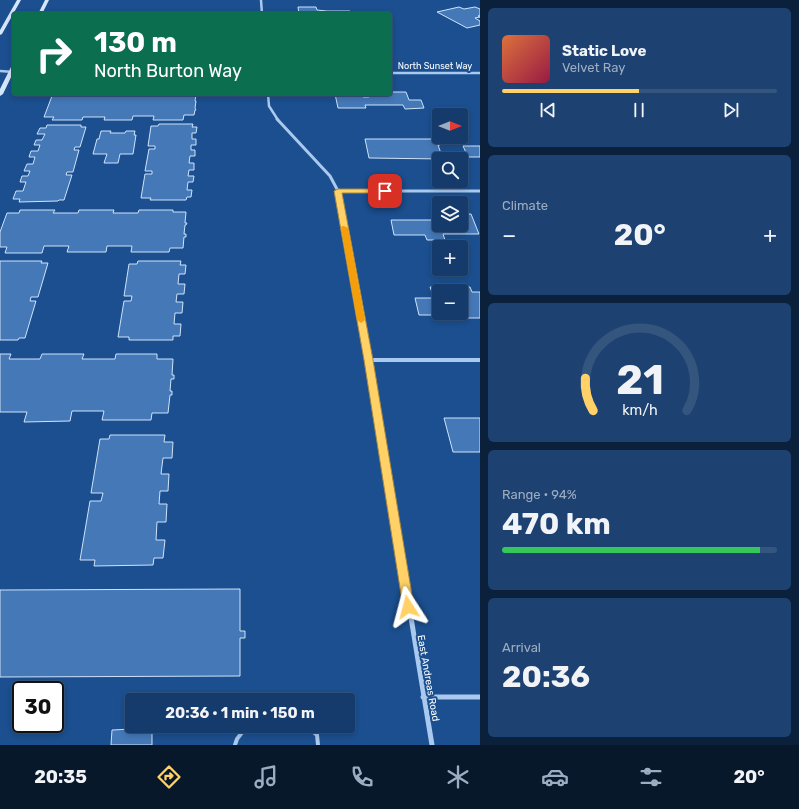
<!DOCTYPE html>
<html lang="en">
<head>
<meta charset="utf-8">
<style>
  body { margin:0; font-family:Rubik,sans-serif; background:#1d4271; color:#f1f3f6; height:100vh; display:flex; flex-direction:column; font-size:15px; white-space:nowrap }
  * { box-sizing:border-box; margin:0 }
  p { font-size:13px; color:#9dadc1 }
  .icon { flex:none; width:22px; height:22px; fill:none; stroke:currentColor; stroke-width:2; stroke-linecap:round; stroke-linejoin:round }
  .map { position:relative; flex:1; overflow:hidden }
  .details { display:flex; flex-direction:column; gap:8px; padding:8px; background:#0b203b; width:319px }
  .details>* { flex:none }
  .guide { position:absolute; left:12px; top:12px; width:380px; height:84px; border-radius:4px; box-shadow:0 2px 6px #0003,0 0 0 1px #33557e; background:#0b6e4f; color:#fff; overflow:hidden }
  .needle { width:26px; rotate:90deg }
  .fabs { position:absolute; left:432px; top:108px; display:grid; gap:8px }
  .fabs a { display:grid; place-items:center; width:36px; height:36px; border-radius:4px; background:#143b6b; box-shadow:0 2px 6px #0003,0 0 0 1px #33557e; font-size:20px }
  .speed { position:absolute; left:12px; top:681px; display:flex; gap:8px; font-size:20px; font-weight:700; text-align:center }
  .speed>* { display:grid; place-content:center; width:52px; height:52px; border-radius:50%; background:#143b6b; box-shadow:0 2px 6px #0003,0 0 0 1px #33557e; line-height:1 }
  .speed .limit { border:2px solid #111; border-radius:6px; background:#fff; color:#111 }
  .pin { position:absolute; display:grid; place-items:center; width:34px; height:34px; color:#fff; margin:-17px; border-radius:8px; box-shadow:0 2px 6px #0006 }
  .me { position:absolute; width:44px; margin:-22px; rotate:351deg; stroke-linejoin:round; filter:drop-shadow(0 0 3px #0008) }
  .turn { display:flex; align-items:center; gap:14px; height:84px; padding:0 16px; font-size:18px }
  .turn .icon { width:52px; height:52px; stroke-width:2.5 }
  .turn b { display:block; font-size:28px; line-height:34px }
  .big { font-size:30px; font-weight:700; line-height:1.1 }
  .details .widget { flex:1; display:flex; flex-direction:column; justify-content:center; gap:6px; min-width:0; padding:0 14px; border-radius:6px; background:#1d4271 }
  .details .dial { align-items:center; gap:0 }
  .dial svg { height:104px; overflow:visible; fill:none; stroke:#33557e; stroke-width:7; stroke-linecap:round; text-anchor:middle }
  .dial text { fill:#f1f3f6; stroke:none }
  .song { display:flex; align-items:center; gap:12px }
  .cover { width:48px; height:48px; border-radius:6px; background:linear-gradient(135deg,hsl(20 70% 55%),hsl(340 70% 35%)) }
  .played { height:4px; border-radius:2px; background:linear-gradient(90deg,#ffd166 50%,#33557e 50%) }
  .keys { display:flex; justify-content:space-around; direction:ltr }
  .heat { display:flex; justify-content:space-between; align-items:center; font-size:22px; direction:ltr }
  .charge { height:6px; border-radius:3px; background:linear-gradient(90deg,#34c759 94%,#33557e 0) }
  .trip { position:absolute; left:125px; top:693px; width:230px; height:40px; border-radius:4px; background:#143b6b; box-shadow:0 2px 6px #0003,0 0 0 1px #33557e; font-weight:700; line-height:40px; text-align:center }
  .menu { display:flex; height:64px; justify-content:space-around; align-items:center; background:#08182b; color:#9dadc1 }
  .menu .icon { width:28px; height:28px }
  .menu .selected { color:#ffd166 }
  .menu b { font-size:18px; color:#f1f3f6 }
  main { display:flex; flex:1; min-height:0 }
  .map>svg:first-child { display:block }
  .building { fill:#4478b7; stroke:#cfe3fa; fill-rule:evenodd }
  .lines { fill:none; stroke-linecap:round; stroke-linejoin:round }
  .lane { stroke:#a9c9ee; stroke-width:4 }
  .street-far3 { stroke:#a9c9ee; stroke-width:2.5 }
  .street-far2 { stroke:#a9c9ee; stroke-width:3 }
  .street-far1 { stroke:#a9c9ee; stroke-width:4 }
  .street { stroke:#a9c9ee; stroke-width:5 }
  .secondary { fill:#d6e6fa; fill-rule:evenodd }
  .route { fill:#ffd166; stroke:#a68842 }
  .slow { fill:#f59e0b }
  .labels { text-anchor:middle; stroke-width:4; stroke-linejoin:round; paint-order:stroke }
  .far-street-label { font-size:9px; fill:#fff; stroke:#1b4f8f }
  .street-label { font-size:10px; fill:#fff; stroke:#1b4f8f }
</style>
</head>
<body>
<main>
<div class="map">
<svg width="480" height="745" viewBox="0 0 480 745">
  <rect width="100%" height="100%" fill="#1b4f8f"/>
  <path class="building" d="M 298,7 L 316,7 L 317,10 L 327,11 L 350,11 L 351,14 L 299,14 Z
    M 459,7 L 464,9 L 475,7 L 480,9 L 480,15 L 478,16 L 480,17 L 475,18 L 480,21 L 480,25 L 467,28 L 437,12 Z
    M 390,92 L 406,92 L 409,100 L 421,100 L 424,108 L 405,109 L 403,105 L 365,105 L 366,108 L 338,108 L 335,94 L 363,94 L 363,97 L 369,97 L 369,95 L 390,94 Z
    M 66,94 L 196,95 L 195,101 L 196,101 L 195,108 L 196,110 L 195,110 L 194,115 L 184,115 L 183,120 L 153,120 L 154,116 L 133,116 L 132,120 L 104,120 L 105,117 L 83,117 L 82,120 L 52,120 L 54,117 L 44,117 L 52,96 L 65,96 Z
    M 159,124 L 193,124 L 192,127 L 197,127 L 196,133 L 192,133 L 192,139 L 196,139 L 196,145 L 191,145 L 191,150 L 195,150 L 195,156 L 190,156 L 189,163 L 194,163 L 194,170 L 189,170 L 188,176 L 194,176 L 193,182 L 188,182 L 187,190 L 192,190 L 191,197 L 187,197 L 186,200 L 150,200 L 151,198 L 141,198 L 145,174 L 152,174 L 152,171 L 145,171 L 149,149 L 155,149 L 155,146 L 148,146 L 151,126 L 158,126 Z
    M 47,125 L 81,125 L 81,127 L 86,127 L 80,147 L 75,147 L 74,150 L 79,150 L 73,172 L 67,172 L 66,175 L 72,175 L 64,200 L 59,200 L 58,201 L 19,202 L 20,199 L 13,199 L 16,191 L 23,191 L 26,182 L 20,182 L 22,176 L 28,176 L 30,171 L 24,171 L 27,164 L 33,164 L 35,157 L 29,157 L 31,151 L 38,151 L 40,145 L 34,145 L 36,140 L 42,140 L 45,134 L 37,134 L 40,128 L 46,128 Z
    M 101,131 L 111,131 L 110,133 L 125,133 L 126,131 L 135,131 L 134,135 L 136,135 L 133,154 L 120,154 L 118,163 L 104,163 L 107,154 L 93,154 L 97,139 L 99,139 Z
    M 365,139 L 437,139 L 440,145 L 438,145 L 443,159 L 369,158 Z
    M 463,146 L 480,146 L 480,157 L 468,157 Z
    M 20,210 L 55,210 L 53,213 L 78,213 L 79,210 L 114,210 L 113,213 L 138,213 L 139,210 L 173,210 L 173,212 L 186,212 L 185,223 L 187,223 L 186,225 L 185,225 L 184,234 L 186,234 L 186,237 L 184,237 L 183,248 L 170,248 L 169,252 L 131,252 L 132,246 L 107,246 L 106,252 L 67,252 L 69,246 L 44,246 L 42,253 L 5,253 L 7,247 L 0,247 L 0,232 L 7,213 L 19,213 Z
    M 433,214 L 439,214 L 439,225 L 461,225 L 461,214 L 471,214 L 479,234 L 443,234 L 445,240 L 427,240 L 425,235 L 394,235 L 391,220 L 435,220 Z
    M 0,261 L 42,261 L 41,263 L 48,263 L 38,297 L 31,297 L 30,301 L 36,301 L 25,338 L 19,338 L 18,340 L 0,340 Z
    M 138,261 L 181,261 L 180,265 L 186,265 L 185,274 L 179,274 L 178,284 L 185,284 L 184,294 L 177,294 L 176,302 L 183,302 L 182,313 L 175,313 L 174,324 L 181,324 L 180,336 L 173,336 L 173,340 L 129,340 L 129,337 L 118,337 L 124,301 L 131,301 L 132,296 L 124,296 L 129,264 L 137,264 Z
    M 430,287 L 470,287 L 472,292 L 480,292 L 480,318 L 468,318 L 467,315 L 419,315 L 415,298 L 434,298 ZM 439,291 L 461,291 L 461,313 L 439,313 Z
    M 0,354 L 11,354 L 9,359 L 40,359 L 42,354 L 84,354 L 82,359 L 115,359 L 116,354 L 157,354 L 157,359 L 173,359 L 172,375 L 174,375 L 174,379 L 171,379 L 170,391 L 172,391 L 172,395 L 170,395 L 168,413 L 152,413 L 151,420 L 102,420 L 104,411 L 72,411 L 70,421 L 24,422 L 27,412 L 0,412 Z
    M 444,418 L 480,418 L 480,452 L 453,452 Z
    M 110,435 L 165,435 L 164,442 L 173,442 L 172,458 L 163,458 L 161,474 L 169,474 L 168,491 L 160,491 L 159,504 L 167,504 L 166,522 L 157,522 L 156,540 L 165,540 L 163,558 L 154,558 L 153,565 L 94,566 L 95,560 L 80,560 L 90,501 L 101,501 L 103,493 L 91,493 L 100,439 L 109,439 Z
    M 240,589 L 240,631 L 245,631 L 245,638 L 240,638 L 240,676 L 0,677 L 0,590 Z
    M 152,728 L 152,745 L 111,745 L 112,730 Z"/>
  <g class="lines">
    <path class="lane" d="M 306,726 L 317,735 L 318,745
      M 235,745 L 237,739 L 247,726"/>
    <path class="street-far3" d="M 261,0 L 262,14
      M 0,71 L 14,72
      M 390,73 L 480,73
      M 268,94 L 269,106 L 278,120"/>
    <path class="street-far2" d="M 277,119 L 330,176 L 338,191 L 353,275
      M 338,191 L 480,191"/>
    <path class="street-far1" d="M 353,274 L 388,479
      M 368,360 L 480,360"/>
    <path class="street" d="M 388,478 L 432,745
      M 423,697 L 480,697"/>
    <path class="secondary" d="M 17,0 L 21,0 L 2,34 L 0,35 L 0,30 Z
      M 45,0 L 49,0 L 42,14 L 38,14 Z
      M 12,65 L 14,65 L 14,71 L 3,94 L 0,96 L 0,89 Z"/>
  </g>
  <path class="route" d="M 338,189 L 385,189 L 389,191 L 385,193 L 342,193 L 373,360 L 414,607 L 413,611 L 408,613 L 404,611 L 403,607 L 364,360 L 334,191 Z"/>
  <path class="slow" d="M 342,226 L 344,226 L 348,228 L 365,320 L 361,323 L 357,320 L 341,228 Z"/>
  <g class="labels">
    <g class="far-street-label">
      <text x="435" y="69">North Sunset Way</text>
    </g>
    <g class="street-label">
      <text transform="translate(429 678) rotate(80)" y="4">East Andreas Road</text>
    </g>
  </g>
</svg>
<div class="fabs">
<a><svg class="needle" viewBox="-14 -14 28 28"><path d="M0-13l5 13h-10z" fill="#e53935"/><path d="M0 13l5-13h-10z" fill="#9dadc1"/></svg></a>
<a><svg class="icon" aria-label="search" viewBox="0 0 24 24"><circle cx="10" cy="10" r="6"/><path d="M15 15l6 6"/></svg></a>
<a><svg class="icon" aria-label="layers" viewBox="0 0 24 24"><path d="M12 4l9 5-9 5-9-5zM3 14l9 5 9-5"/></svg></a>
<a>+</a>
<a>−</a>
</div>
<div class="speed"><div class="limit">30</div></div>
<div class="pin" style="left:385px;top:191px;background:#d93025"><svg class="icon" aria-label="arrive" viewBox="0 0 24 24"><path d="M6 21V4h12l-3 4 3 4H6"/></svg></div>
<svg class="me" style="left:408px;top:607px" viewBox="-20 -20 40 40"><path d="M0-17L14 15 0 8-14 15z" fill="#ffd166" stroke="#fff" stroke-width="4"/></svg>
<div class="trip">20:36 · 1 min · 150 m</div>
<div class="guide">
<div class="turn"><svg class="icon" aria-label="right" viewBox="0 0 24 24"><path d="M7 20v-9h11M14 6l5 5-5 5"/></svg><div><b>130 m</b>North Burton Way</div></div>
</div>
</div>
<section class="details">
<div class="widget">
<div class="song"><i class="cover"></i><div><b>Static Love</b><p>Velvet Ray</p></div></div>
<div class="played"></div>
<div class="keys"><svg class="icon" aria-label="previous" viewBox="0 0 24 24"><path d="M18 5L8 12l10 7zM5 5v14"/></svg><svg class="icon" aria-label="pause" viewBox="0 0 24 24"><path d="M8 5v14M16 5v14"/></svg><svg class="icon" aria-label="next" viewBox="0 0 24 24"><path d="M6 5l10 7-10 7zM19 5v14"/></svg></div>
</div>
<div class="widget"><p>Climate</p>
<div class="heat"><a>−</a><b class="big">20°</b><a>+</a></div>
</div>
<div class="widget dial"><svg viewBox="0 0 100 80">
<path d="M14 69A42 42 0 1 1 86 69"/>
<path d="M14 69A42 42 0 0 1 8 44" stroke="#ffd166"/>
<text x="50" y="56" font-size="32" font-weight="700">21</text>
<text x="50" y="72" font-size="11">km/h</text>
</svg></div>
<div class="widget"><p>Range · 94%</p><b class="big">470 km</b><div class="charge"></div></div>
<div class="widget"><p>Arrival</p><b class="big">20:36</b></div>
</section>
</main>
<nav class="menu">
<b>20:35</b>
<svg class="icon selected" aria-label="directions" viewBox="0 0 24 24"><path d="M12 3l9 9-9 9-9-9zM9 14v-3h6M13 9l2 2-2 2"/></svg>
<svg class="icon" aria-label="music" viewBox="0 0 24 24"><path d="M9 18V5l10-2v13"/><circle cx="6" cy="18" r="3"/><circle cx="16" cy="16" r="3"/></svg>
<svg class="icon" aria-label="phone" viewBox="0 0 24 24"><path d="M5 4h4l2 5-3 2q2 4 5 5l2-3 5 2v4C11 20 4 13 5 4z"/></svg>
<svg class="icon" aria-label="climate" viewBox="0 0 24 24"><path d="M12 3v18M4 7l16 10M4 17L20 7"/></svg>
<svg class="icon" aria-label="car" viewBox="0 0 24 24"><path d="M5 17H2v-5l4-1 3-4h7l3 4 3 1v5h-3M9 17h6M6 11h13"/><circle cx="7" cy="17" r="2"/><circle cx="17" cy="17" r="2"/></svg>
<svg class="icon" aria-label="filters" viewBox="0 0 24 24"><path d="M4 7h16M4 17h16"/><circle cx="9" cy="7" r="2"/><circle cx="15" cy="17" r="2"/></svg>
<b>20°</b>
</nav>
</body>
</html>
